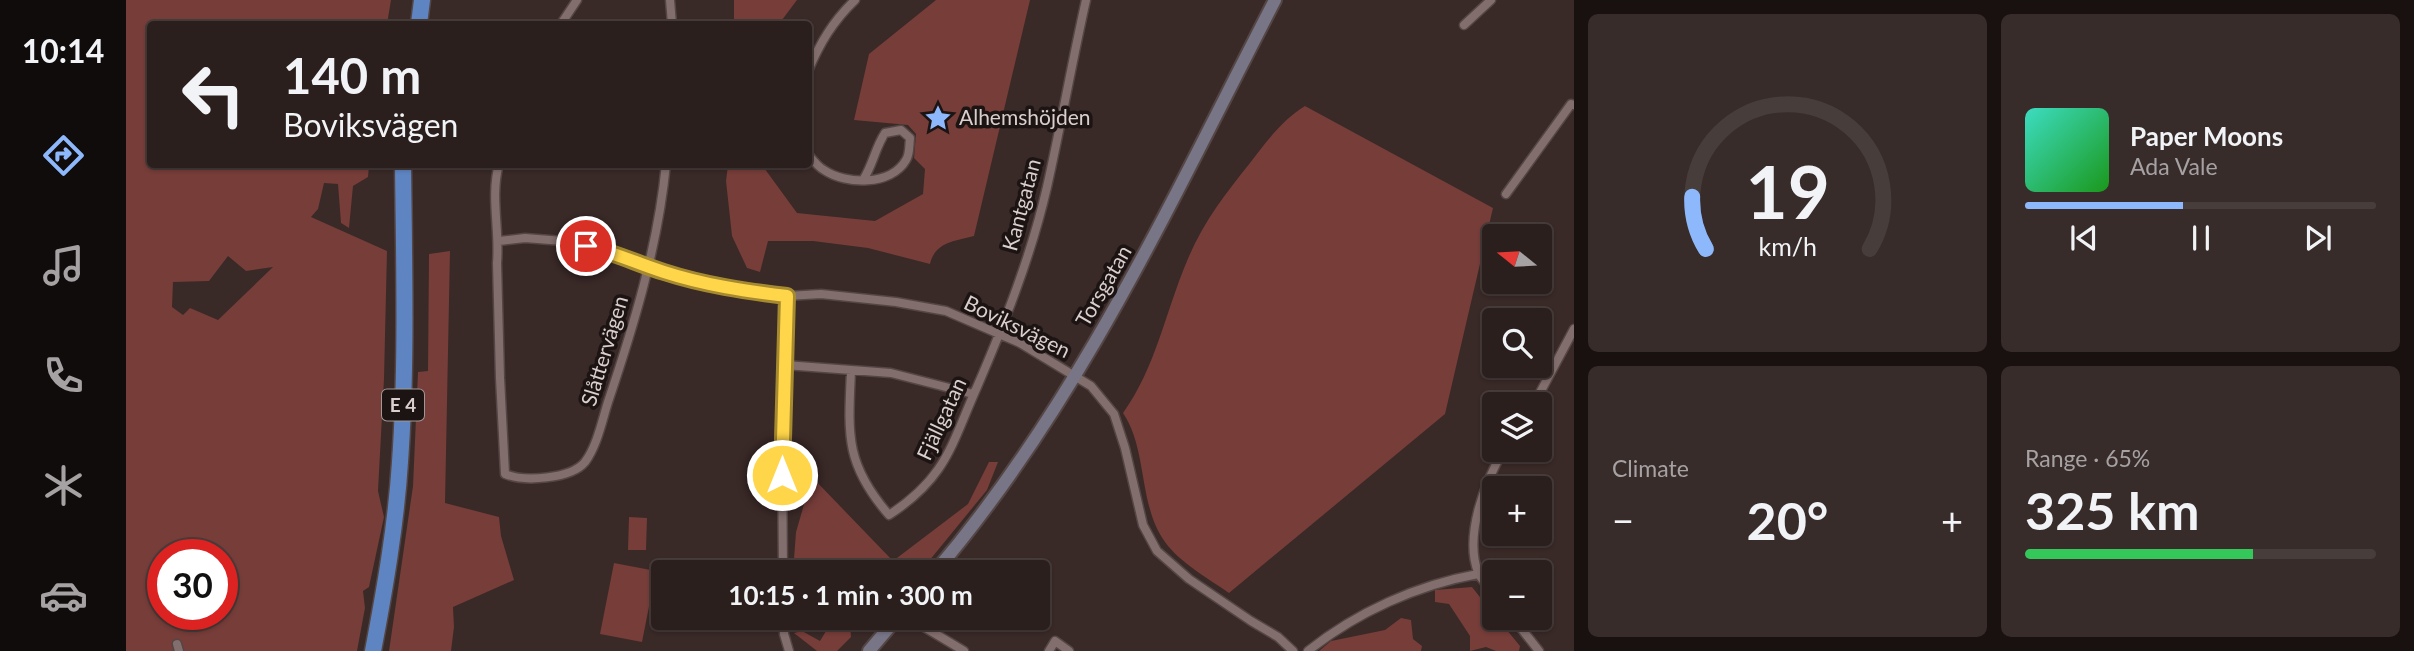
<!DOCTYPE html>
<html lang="en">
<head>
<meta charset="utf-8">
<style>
  body { margin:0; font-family:Lato,sans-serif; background:#372c2a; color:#f1f3f6; height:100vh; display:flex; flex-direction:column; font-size:26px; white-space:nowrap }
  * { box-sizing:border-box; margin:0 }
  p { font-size:23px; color:#a6a2a4 }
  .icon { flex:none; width:38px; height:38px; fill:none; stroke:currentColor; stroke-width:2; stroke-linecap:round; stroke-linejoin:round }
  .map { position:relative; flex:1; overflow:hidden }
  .panel { display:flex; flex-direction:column; gap:14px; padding:14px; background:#181110; width:840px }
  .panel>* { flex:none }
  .top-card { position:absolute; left:21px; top:21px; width:665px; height:147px; border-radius:7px; box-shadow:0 2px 5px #0004,0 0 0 2px #473d3b; background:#2b1f1d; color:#f1f3f6; overflow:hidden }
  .needle { width:46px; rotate:288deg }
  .controls { position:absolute; left:1356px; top:224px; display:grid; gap:14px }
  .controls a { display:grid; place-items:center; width:70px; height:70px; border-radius:7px; background:#2b1f1d; box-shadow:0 2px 5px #0004,0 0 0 2px #473d3b; font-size:35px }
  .speed { position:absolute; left:21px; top:539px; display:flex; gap:14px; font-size:35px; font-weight:700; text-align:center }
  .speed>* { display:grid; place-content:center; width:91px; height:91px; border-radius:50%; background:#2b1f1d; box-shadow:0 2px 5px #0004,0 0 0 2px #473d3b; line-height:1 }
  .speed .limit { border:10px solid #d22; background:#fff; color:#111 }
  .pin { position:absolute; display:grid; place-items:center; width:60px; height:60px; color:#fff; margin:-30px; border:4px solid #fff; border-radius:50%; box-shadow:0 2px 7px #0007 }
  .me { position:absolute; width:77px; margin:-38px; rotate:0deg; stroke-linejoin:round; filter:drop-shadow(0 0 5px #0008) }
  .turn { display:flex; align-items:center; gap:24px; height:147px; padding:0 21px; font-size:32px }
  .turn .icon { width:91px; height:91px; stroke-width:2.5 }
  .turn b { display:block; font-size:49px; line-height:60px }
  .big { font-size:52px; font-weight:700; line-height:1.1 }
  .panel .card { flex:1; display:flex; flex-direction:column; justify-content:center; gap:10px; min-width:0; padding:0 24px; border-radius:10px; background:#372c2a }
  .panel .dial { align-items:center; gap:0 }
  .dial svg { height:182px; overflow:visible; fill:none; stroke:#473d3b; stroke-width:7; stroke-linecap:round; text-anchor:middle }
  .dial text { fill:#f1f3f6; stroke:none }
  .song { display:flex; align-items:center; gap:21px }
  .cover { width:84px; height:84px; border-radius:10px; background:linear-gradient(135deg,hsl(170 70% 55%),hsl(120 70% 35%)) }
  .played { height:7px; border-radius:4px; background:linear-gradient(90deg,#8db9fc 45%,#473d3b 45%) }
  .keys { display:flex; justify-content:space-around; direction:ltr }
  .heat { display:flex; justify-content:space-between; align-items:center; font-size:38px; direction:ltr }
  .charge { height:10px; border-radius:5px; background:linear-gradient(90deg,#34c759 65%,#473d3b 0) }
  .panel .tiles { flex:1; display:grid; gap:14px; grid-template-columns:repeat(2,1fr) }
  .trip { position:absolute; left:525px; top:560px; width:399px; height:70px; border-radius:7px; background:#2b1f1d; box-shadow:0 2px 5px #0004,0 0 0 2px #473d3b; font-weight:700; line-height:70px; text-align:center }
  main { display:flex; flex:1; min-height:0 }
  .tab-bar { display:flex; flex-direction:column; width:126px; justify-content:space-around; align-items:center; background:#110c0c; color:#a6a2a4 }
  .tab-bar .icon { width:49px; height:49px }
  .tab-bar .selected { color:#8db9fc }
  .tab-bar b { font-size:32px; color:#f1f3f6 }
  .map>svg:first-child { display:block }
  .green { fill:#763d39; fill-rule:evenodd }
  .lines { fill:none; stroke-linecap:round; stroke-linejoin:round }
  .street-casing { stroke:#544645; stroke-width:11 }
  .secondary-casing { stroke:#544645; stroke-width:16 }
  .highway-casing { stroke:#544645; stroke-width:19 }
  .street { stroke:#826e6c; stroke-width:8 }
  .secondary { stroke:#777586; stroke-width:12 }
  .highway { stroke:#5e85c1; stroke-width:16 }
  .route-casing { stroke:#a68a30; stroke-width:18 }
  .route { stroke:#ffd54a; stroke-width:12 }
  .labels { text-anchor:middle; stroke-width:7; stroke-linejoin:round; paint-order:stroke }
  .shield { fill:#1b1413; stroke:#a19796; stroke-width:2 }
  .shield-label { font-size:19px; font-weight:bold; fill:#dacfce }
  .poi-label { font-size:21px; fill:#dacfce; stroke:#1b1413; text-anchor:start }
  .street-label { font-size:21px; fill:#dacfce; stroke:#1b1413 }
</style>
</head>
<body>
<main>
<nav class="tab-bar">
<b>10:14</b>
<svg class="icon selected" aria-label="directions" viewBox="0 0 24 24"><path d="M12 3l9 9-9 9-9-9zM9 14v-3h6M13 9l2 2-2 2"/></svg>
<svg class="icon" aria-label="music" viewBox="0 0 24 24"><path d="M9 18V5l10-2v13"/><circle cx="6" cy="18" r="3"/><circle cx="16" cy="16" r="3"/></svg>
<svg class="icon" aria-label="phone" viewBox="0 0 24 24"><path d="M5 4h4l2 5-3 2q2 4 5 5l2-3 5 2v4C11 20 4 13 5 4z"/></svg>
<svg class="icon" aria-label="climate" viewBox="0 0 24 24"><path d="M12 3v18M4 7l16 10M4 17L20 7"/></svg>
<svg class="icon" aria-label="car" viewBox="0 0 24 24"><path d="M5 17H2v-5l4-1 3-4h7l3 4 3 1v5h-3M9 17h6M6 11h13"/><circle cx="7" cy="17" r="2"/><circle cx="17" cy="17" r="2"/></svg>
</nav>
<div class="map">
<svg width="1448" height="651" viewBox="0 0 1448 651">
  <rect width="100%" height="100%" fill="#392927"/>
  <path class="green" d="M 0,0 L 265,0 L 261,24 L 24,24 L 24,164 L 243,165 L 242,177 L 227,186 L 223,228 L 215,223 L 212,184 L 198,183 L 192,209 L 185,217 L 261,251 L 258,379 L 252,491 L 258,517 L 243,587 L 237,591 L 239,608 L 231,651 L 0,651 ZM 102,256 L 120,271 L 147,267 L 92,320 L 64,308 L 57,315 L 46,307 L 47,282 L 83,281 ZM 37,555 L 96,555 L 96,614 L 37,614 Z
    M 608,0 L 671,0 L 653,24 L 608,24 Z
    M 810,0 L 904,0 L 848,236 C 829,241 809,242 804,264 L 742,248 L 687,241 L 642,241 L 634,272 L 621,268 L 606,236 L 600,181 L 602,165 L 636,165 L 671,213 L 749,221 L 797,194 L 799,169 L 788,158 L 790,134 L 782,125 L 728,120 L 743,54 Z
    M 1179,106 L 1367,208 L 1319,414 L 1103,593 C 1083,579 1053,562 1039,542 C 1012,505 1022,450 997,413 C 1030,367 1039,313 1061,261 C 1076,224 1099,194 1124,163 C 1140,142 1156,120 1179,106 Z
    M 324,251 L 319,503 L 373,517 L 375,536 L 388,580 L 327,607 L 328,627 L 325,651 L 263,651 L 287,486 L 292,372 L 302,371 L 303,254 Z
    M 863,462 L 872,462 L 861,490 L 794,572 L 667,572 L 670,532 L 686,477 L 767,561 L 842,504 Z
    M 503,517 L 521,518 L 520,550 L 502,550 Z
    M 488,563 L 530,571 L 516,642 L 474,634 Z
    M 1346,587 L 1368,615 L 1368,618 L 1371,618 L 1394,646 L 1393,651 L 1370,651 L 1360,647 L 1344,651 L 1344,636 L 1323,604 L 1309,602 L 1309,590 Z
    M 708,618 L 743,618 L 724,624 L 725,637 L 711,651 L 691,651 L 668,633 L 676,631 L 694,641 Z
    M 1275,618 L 1285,620 L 1287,639 L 1296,646 L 1295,651 L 1193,651 L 1205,641 L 1259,630 Z"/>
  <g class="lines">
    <defs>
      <path id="street" d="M 544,0 L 546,24
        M 435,24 L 451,0
        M 1338,25 L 1365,0
        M 682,71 C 694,43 707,21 729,0
        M 682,154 C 686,159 692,167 698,170 C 720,185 765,186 780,160 C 784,154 783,146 784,138 L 775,130 L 759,133 C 749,148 747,165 737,180
        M 373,164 C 364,196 374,231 371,263 L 374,378 L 379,474 C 398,482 445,479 459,462 C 471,446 476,421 482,402 C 508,325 532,246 540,164
        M 1380,194 L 1445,104 L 1448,105
        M 373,241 L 399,238 L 437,241 L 483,251 L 536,272 L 565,280 L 619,291 L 661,296 L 695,294 L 770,302 L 820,311 L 894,343 L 965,386 L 988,414 L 999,448 L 1017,525 L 1031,551 L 1063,579 L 1125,621 L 1152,637 L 1167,651
        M 659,365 L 765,373 L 847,394
        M 725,371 C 722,435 719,464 763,515 C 821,477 825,445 851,387 C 879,322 905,256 921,187 C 935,125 946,62 960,0
        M 1408,404 L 1448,329
        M 657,572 L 656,452 L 661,296
        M 1368,594 C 1363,587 1355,580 1352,572 C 1338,536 1359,481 1378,450
        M 658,618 L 658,634 L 663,651
        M 783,618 L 838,651
        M 1387,618 L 1413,651
        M 51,644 L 53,651
        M 923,651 L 929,641 L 943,651
        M 1182,651 C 1231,612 1291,585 1352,574"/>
      <path id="secondary" d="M 809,572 C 954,402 1047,197 1149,0
        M 743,651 L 771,618"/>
      <path id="highway" d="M 293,24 L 296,0
        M 247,651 C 259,588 270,525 274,462 C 281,363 278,263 277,164"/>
    </defs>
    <use href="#street" class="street-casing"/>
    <use href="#secondary" class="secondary-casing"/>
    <use href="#highway" class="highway-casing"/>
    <use href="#street" class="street"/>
    <use href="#secondary" class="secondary"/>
    <use href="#highway" class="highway"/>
  </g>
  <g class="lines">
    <defs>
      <path id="route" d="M 460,246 C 488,252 512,264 538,272 C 578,285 619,291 661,296 L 656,475"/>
    </defs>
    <use href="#route" class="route-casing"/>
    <use href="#route" class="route"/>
  </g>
  <defs>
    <symbol id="sight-bare" viewBox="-9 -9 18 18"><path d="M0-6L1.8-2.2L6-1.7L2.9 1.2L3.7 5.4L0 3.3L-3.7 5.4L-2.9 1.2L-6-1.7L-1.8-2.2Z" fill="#8db9fc" stroke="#1b1413" stroke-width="2.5" paint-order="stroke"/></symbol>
  </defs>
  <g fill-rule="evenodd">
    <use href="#sight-bare" x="793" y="99" width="38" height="38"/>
  </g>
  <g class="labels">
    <rect class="shield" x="256" y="389.5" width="42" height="31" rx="5"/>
    <g class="shield-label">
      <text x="277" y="412">E 4</text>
    </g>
    <g class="poi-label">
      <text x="833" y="125">Alhemshöjden</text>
    </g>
    <g class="street-label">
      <text transform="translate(896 205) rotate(-75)" y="7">Kantgatan</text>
      <text transform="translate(978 286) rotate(-60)" y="7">Torsgatan</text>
      <text transform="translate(891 327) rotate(26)" y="7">Boviksvägen</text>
      <text transform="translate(479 351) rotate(-73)" y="7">Slåttervägen</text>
      <text transform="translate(816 419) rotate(-65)" y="7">Fjällgatan</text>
    </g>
  </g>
</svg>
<div class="controls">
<a><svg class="needle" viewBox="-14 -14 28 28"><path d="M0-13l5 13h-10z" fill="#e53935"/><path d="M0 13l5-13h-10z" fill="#a6a2a4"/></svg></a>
<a><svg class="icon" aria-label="search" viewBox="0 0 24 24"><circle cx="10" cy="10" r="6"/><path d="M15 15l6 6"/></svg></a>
<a><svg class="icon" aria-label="layers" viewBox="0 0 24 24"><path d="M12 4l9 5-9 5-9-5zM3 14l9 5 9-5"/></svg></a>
<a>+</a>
<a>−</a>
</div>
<div class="speed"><div class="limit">30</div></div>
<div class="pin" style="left:460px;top:246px;background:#d93025"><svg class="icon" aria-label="arrive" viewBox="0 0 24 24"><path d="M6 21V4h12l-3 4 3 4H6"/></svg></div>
<svg class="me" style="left:656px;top:475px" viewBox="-20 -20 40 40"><circle r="17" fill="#ffd54a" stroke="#fff" stroke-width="3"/><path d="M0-11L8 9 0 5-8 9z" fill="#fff"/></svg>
<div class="trip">10:15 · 1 min · 300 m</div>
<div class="top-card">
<div class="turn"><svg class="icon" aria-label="left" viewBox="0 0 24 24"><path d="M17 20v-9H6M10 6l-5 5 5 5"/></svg><div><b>140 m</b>Boviksvägen</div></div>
</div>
</div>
<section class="panel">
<div class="tiles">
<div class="card dial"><svg viewBox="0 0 100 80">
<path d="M14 69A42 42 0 1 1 86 69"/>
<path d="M14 69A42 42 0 0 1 8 46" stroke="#8db9fc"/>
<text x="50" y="56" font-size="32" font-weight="700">19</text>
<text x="50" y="72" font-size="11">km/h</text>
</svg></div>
<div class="card">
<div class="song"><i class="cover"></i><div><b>Paper Moons</b><p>Ada Vale</p></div></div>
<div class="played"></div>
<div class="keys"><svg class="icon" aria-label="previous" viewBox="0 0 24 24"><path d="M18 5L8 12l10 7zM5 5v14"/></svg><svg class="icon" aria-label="pause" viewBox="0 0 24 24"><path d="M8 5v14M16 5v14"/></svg><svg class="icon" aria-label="next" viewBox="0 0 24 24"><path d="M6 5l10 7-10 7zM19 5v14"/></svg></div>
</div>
<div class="card"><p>Climate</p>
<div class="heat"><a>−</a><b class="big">20°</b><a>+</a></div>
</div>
<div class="card"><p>Range · 65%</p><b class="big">325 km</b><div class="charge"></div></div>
</div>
</section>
</main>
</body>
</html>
